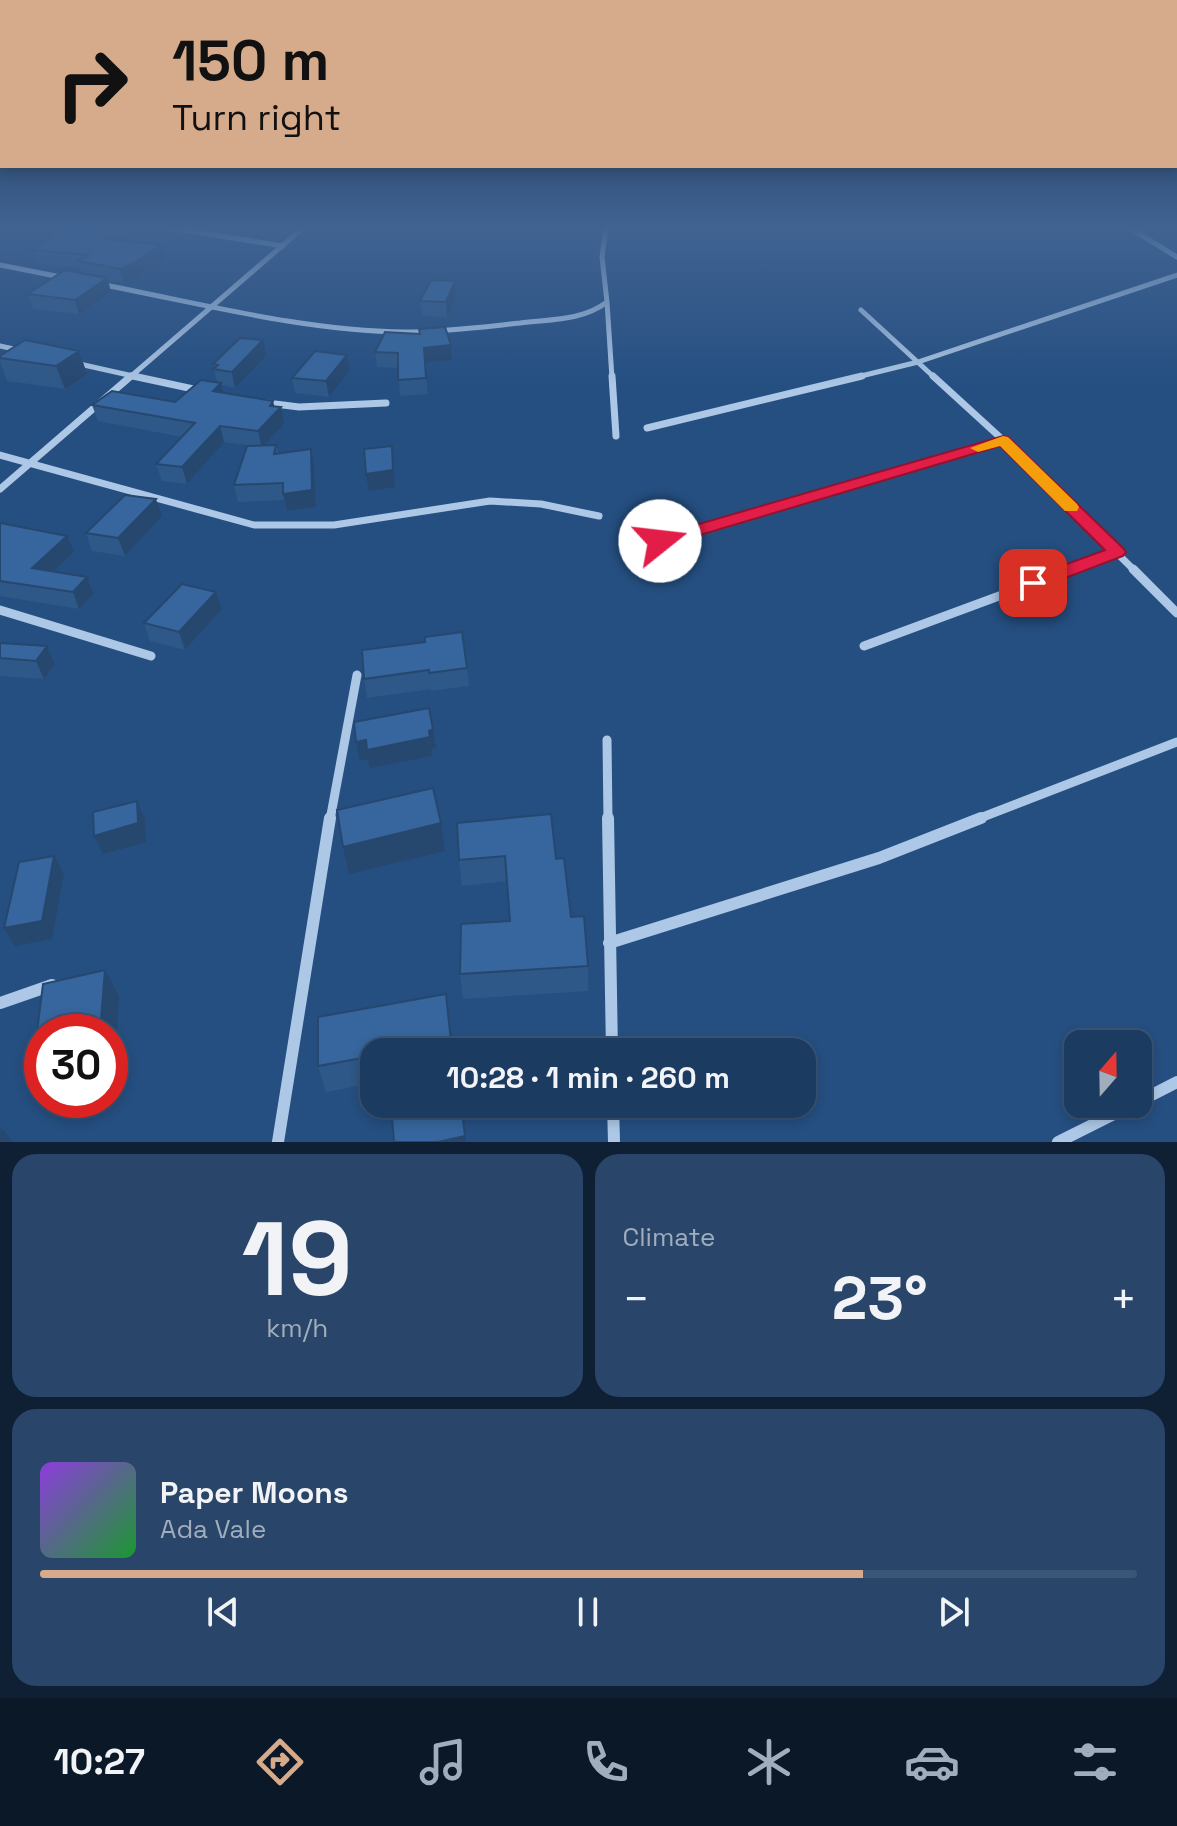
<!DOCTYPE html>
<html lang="en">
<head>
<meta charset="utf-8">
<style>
  body { margin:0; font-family:"Space Grotesk",sans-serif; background:#29466a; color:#f1f3f6; height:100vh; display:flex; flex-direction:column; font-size:30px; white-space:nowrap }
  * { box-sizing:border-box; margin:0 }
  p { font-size:26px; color:#a0adbd }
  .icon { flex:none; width:44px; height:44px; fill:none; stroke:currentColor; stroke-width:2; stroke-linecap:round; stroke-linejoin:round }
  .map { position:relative; height:1142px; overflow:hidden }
  .details { display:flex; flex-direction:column; gap:12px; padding:12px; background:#0f2035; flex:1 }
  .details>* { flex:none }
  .top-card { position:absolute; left:0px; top:0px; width:1178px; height:168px; box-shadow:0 4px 12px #0003,0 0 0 2px #3a5576; background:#d6ab8b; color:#111; overflow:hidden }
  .needle { width:52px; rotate:20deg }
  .controls { position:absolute; left:1064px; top:1030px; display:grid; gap:16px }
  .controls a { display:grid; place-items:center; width:88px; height:88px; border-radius:16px; background:#1c3b61; box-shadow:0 4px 12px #0003,0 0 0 2px #3a5576; font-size:40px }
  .speed { position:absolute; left:24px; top:1014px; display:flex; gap:16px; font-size:40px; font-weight:700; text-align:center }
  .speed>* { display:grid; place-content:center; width:104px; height:104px; border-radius:50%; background:#1c3b61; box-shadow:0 4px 12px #0003,0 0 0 2px #3a5576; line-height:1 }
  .speed .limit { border:12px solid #d22; background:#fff; color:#111 }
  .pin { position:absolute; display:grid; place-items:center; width:68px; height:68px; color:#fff; margin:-34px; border-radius:16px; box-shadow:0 4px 12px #0006 }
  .me { position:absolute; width:88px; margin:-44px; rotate:74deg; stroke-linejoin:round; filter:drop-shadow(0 0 6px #0008) }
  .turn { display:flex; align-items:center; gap:28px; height:168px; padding:0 40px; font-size:36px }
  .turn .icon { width:104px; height:104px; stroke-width:2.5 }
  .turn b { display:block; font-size:56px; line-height:68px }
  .big { font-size:60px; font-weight:800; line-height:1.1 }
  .details .widget { flex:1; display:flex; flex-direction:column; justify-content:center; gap:12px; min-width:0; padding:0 28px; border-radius:24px; background:#29466a }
  .details .dial { align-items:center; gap:0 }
  .dial b { font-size:104px; line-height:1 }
  .song { display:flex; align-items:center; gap:24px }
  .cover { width:96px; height:96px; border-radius:12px; background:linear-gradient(135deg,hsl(270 70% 55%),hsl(130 70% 35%)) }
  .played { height:8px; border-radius:4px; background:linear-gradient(90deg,#d6ab8b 75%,#3a5576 75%) }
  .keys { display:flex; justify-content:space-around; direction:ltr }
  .heat { display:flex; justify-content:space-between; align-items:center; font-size:44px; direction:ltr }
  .details .tiles { flex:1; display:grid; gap:12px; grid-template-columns:1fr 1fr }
  .widget:last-child { grid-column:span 2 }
  .trip { position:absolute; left:360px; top:1038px; width:456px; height:80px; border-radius:24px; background:#1c3b61; box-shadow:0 4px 12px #0003,0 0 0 2px #3a5576; font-weight:800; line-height:80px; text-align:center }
  .tabs { display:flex; height:128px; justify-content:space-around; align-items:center; background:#0b1827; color:#a0adbd }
  .tabs .icon { width:56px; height:56px }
  .tabs .current { color:#d6ab8b }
  .tabs b { font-size:36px; color:#f1f3f6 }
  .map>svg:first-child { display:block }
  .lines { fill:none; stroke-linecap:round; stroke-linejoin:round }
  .minor-far3 { stroke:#adc8e6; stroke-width:5 }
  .minor-far2 { stroke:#adc8e6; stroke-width:7 }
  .minor-far1 { stroke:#adc8e6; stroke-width:9 }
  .minor { stroke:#adc8e6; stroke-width:12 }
  .wall { fill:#2e5887 }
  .shaded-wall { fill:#26476e }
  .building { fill:#36669d; stroke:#26476e; stroke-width:2 }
  .route { fill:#e11d48; stroke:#92132f; stroke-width:2 }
  .slow { fill:#f59e0b }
</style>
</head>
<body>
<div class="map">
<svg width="1177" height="1142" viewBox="0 0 1177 1142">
  <rect width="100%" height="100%" fill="#254f81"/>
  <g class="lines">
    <path class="minor-far3" d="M 165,227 L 283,246
      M 1128,227 L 1177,257
      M 0,265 L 66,278
      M 99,284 C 199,303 303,331 405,332 C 443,332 482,327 520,323 C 550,319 582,321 607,302 L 602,257 L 606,227
      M 607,302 L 612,378
      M 861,310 L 935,378
      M 0,346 L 23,351
      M 75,363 L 142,378
      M 129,378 L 304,227
      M 853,378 L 918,362 L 1177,275"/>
    <path class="minor-far2" d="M 133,376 L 198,390
      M 612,376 L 616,436
      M 933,376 L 1003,440 L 1135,571
      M 267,403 L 299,407 L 386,403
      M 647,428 L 862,376
      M 0,455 L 254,525 L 334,525 L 490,501 L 541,504 L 599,516
      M 0,489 L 131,376
      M 660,541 L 1003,440
      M 1066,571 L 1117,552"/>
    <path class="minor-far1" d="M 1133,569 L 1177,613
      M 0,610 L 151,656
      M 864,646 L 1072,569
      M 607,740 L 608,820
      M 330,820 L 357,675
      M 975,820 L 1177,742"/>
    <path class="minor" d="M 608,818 L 612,1052
      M 609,943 L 879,858 L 981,818
      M 0,1003 L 52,985
      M 1138,1102 L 1177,1082
      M 613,1104 L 614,1142
      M 278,1142 L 330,818
      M 1058,1142 L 1134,1104"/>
  </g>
  <path class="wall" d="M 68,227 L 140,227 L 142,232 L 127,241 L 162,245 L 165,259 L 136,278 L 124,283 L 108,280 L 111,292 L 79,314 L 33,309 L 28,294 L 82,273 L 80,268 L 39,264 L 34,250 L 34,248 Z
    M 455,281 L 456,295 L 447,317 L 422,316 L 420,301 Z
    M 451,345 L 452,360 L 426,363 L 428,394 L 400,396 L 398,368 L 377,367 L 375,352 Z
    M 79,351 L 87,374 L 65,389 L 7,381 L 0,361 L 0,356 Z
    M 266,356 L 235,388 L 221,385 L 223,393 L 275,407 L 284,424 L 264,446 L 276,445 L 278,453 L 314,466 L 316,507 L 287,511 L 284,500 L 238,502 L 234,485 L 252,446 L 224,442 L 187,484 L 162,481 L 156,464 L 182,437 L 98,421 L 92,405 L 175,402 L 217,383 L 213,364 Z
    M 350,370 L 329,397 L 295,393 L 292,378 Z
    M 162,516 L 125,556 L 92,551 L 86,533 Z
    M 0,523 L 74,552 L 53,572 L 93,594 L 79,609 L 0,596 Z
    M 216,592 L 222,609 L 185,650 L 150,641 L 144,623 Z
    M 0,643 L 47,646 L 55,664 L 44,679 L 0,676 Z
    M 362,650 L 467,668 L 469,686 L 431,691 L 431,689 L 367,698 L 364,679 Z
    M 457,823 L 556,859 L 571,917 L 588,966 L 588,991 L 463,999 L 460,974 L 510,921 L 507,881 L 462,886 L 459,860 Z
    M 446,994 L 453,1052 L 374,1052 L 374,1083 L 326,1092 L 318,1066 Z"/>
  <path class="shaded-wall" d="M 124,227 L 140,227 L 142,232 L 109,253 L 105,239 Z
    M 162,245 L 165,259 L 136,278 L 124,283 L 120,269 Z
    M 107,278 L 111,292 L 79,314 L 75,300 Z
    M 455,281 L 456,295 L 447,317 L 446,302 Z
    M 263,340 L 266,356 L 235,388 L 232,372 Z
    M 451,345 L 452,360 L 426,363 L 428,394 L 424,348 Z
    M 79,351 L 87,374 L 65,389 L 56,366 Z
    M 347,355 L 350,370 L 329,397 L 326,381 Z
    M 221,383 L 225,399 L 213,391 Z
    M 273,401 L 276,412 L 281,407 L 284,424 L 262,448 L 258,431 Z
    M 220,426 L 224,442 L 187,484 L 182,467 Z
    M 392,446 L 395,487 L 369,491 L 366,474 Z
    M 311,449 L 314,466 L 316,507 L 287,511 L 283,494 Z
    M 156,499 L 162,516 L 125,556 L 118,538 Z
    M 67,536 L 74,552 L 39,585 L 32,568 Z
    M 87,577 L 93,594 L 79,609 L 73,592 Z
    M 216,592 L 222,609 L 185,650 L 179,632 Z
    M 47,646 L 55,664 L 44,679 L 36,661 Z
    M 433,729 L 436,748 L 431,749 L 432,756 L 370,768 L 368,759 L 360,761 L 356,742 Z
    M 137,801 L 145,819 L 146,842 L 103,854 L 94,836 Z
    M 441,823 L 445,851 L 349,874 L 343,847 Z
    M 54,856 L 64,874 L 52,939 L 15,946 L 4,928 Z
    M 105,970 L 119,996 L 113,1097 L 110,1097 L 110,1032 L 100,1032 Z
    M 446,994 L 450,1020 L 453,1052 L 451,1042 Z
    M 42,1085 L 42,1100 L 100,1100 L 48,1113 L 30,1088 Z
    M 461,1104 L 466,1142 L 438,1142 Z
    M 1,1128 L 13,1142 L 0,1142 Z"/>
  <path class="building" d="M 68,227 L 124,227 L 105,239 L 162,245 L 132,264 L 120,269 L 78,261 L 88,255 L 34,250 L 38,248 L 34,248 Z
    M 65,270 L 107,278 L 75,300 L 28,294 Z
    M 431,280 L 455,281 L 446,302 L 420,301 Z
    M 445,327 L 451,345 L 424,348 L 426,378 L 398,380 L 398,353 L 375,352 L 385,332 L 420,334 L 419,329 Z
    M 240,338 L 263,340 L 232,372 L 213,369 L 218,365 L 213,364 Z
    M 25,340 L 79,351 L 56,366 L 0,358 L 0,356 Z
    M 315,351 L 347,355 L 326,381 L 292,378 Z
    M 201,380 L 221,383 L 213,391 L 273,401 L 270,406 L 281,407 L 258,431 L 220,426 L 182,467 L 156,464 L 195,423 L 92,405 L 112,391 L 175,402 Z
    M 276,445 L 274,454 L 311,449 L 312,490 L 283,494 L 283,483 L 234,485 L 247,446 Z
    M 392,446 L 393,470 L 366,474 L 364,449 Z
    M 125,495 L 156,499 L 118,538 L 86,533 Z
    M 0,523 L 67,536 L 32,568 L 87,577 L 73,592 L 0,581 Z
    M 182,584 L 216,592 L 179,632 L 144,623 Z
    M 462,632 L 467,668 L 429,673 L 429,670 L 364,679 L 362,650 L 425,642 L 425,637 Z
    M 0,643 L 47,646 L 36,661 L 0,658 Z
    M 429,708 L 433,729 L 429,731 L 430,737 L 367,750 L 366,740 L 356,742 L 354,722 Z
    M 433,788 L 441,823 L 343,847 L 337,810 Z
    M 137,801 L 138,823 L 94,836 L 93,812 Z
    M 551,814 L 556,859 L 564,858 L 571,917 L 584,916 L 588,966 L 460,974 L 461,924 L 510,921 L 505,856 L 459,860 L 457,823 Z
    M 54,856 L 42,921 L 4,928 L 19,862 Z
    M 105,970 L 100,1032 L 42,1032 L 42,1085 L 30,1088 L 43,984 Z
    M 446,994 L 451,1042 L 395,1052 L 374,1052 L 374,1056 L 318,1066 L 318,1017 Z
    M 400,1104 L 461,1104 L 465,1136 L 438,1142 L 394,1142 L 391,1106 Z"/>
  <linearGradient id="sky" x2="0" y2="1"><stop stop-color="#142b47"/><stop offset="0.59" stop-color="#406392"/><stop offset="1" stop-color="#406392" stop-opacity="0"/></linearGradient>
  <rect width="1177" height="387" fill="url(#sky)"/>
  <path class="route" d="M 1003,436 L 1008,437 L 1123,548 L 1126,552 L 1123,556 L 1039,588 L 1026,588 L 1023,583 L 1026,579 L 1105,550 L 1000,446 L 666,545 L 654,545 L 651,541 L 654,537 Z"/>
  <path class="slow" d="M 1003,436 L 1008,437 L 1077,504 L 1079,507 L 1077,511 L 1065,511 L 1000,446 L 978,452 L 970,448 Z"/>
</svg>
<div class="controls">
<a><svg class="needle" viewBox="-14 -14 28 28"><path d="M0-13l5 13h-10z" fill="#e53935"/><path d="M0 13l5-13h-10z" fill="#a0adbd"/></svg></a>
</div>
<div class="speed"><div class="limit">30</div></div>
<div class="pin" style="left:1033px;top:583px;background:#d93025"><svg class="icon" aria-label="arrive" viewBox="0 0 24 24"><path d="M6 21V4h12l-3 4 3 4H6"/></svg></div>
<svg class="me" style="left:660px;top:541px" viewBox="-20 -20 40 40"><circle r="19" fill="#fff"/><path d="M0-13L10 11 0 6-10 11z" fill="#e11d48"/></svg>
<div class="trip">10:28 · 1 min · 260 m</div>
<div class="top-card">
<div class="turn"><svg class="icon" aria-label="right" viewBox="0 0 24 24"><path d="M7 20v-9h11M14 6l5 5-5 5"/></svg><div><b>150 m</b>Turn right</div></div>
</div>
</div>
<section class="details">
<div class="tiles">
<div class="widget dial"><b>19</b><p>km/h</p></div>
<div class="widget"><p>Climate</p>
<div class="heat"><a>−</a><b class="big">23°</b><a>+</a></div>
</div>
<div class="widget">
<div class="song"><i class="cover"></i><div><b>Paper Moons</b><p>Ada Vale</p></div></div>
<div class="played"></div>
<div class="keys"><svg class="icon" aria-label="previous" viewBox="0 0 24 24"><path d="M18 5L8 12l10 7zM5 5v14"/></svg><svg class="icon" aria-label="pause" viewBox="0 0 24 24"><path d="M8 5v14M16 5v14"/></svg><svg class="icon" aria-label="next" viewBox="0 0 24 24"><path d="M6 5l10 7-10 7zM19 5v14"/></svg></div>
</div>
</div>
</section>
<nav class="tabs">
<b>10:27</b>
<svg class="icon current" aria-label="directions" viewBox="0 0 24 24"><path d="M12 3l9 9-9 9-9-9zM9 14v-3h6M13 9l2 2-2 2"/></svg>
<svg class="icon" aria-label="music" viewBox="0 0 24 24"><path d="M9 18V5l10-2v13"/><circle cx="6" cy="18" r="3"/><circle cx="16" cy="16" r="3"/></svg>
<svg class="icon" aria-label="phone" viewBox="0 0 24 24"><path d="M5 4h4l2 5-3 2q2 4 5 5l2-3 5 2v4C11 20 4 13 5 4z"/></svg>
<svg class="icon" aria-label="climate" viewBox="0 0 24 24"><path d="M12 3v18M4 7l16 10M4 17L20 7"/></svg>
<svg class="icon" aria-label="car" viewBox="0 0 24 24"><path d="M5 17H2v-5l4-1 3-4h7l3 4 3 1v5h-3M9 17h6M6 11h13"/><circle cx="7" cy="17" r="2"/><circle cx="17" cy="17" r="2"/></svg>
<svg class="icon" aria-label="filters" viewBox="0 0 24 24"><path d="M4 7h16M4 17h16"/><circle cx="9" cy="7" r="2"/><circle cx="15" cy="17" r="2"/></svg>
</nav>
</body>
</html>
